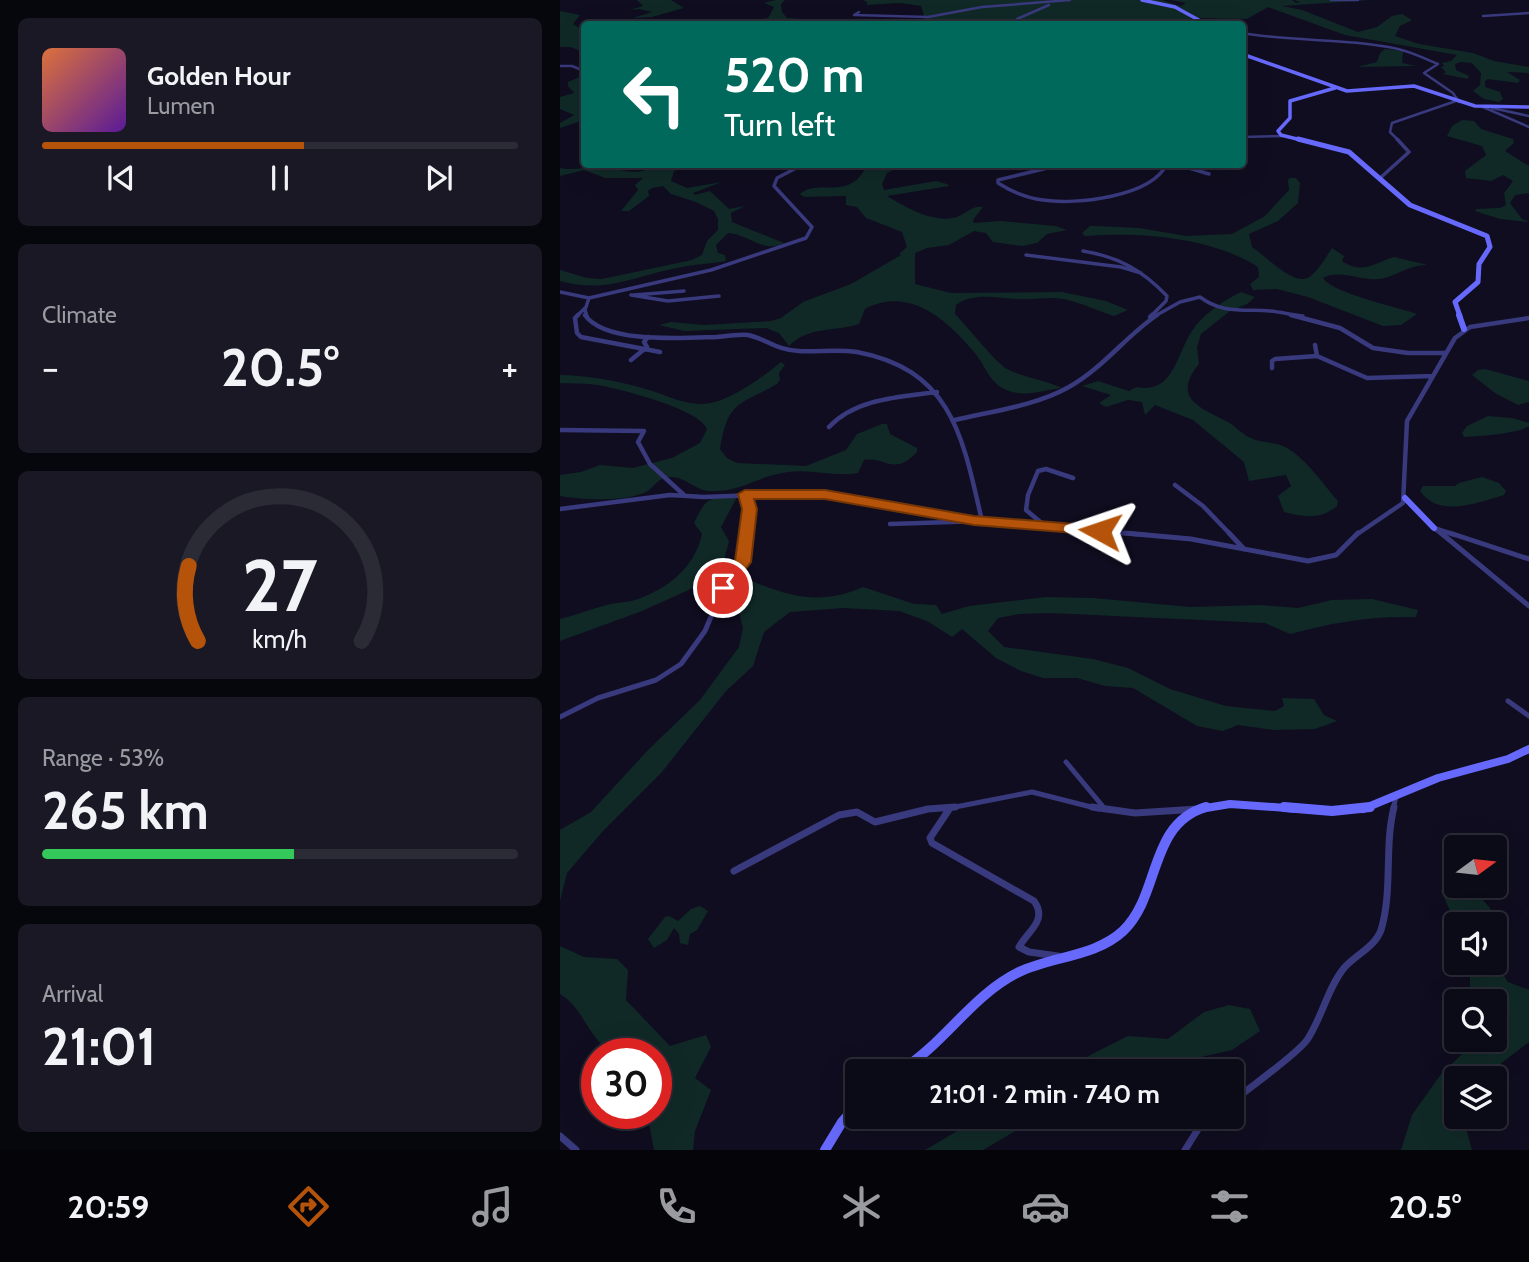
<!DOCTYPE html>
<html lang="en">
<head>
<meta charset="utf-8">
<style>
  body { margin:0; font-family:Cabin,sans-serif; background:#191824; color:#f1f3f6; height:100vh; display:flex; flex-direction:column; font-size:26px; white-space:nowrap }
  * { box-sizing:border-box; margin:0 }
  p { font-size:23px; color:#9a9aa1 }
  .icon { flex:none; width:38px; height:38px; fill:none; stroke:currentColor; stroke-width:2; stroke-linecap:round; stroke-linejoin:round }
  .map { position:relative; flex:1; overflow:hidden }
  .panel { display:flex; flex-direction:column; gap:18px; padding:18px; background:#06060d; width:560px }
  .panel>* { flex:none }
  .top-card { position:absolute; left:21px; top:21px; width:665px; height:147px; border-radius:7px; box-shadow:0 7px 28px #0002,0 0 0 2px #2b2b36; background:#00695c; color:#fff; overflow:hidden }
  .needle { width:46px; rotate:75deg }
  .buttons { position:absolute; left:884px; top:835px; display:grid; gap:14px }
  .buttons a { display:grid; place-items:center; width:63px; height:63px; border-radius:7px; background:#0b0a17; box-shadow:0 7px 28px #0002,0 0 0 2px #2b2b36; font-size:35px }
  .speed { position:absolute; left:21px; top:1038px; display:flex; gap:14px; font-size:35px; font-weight:700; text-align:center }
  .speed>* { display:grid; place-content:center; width:91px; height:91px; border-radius:50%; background:#0b0a17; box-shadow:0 7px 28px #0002,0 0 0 2px #2b2b36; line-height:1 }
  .speed .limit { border:10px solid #d22; background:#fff; color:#111 }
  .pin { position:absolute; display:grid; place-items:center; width:60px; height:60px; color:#fff; margin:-30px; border:4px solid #fff; border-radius:50%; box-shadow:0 2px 7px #0007 }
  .me { position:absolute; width:77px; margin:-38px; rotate:275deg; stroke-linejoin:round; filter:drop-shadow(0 0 5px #0008) }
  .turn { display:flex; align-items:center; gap:24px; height:147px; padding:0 28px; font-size:32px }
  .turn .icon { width:91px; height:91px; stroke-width:2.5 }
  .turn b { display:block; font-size:49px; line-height:60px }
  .big { font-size:52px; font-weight:700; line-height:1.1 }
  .panel .widget { flex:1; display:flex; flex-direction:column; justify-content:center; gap:10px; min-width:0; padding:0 24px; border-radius:10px; background:#191824 }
  .panel .dial { align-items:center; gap:0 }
  .dial svg { height:182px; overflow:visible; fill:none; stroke:#2b2b36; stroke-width:7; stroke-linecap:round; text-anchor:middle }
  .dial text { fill:#f1f3f6; stroke:none }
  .song { display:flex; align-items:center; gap:21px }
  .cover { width:84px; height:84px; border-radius:10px; background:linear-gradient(135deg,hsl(20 70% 55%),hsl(270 70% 35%)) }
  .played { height:7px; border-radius:4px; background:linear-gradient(90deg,#b45309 55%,#2b2b36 55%) }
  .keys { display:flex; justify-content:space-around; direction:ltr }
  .heat { display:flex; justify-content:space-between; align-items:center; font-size:38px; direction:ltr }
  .charge { height:10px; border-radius:5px; background:linear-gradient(90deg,#34c759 53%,#2b2b36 0) }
  .trip { position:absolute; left:285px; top:1059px; width:399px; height:70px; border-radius:7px; background:#0b0a17; box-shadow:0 7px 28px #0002,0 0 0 2px #2b2b36; font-weight:700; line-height:70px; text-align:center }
  .dock { display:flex; height:112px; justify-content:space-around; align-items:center; background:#040409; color:#9a9aa1 }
  .dock .icon { width:49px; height:49px }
  .dock .active { color:#b45309 }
  .dock b { font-size:32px; color:#f1f3f6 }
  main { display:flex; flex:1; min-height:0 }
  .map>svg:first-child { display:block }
  .green { fill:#102927 }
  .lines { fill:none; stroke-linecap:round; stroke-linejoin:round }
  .street-far4 { stroke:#39397d; stroke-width:2.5 }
  .street-far3 { stroke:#39397d; stroke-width:3.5 }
  .street-far2 { stroke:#39397d; stroke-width:4.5 }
  .street-far1 { stroke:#39397d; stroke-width:5 }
  .street { stroke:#39397d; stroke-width:7 }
  .secondary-far4 { stroke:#6669fc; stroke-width:3.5 }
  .secondary-far3 { stroke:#6669fc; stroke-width:5 }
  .secondary-far2 { stroke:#6669fc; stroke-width:6 }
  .secondary-far1 { stroke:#6669fc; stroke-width:8 }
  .secondary { stroke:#6669fc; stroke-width:10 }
  .route { fill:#b45309; stroke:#753606; stroke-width:2 }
</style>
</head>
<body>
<main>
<section class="panel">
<div class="widget">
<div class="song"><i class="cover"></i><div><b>Golden Hour</b><p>Lumen</p></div></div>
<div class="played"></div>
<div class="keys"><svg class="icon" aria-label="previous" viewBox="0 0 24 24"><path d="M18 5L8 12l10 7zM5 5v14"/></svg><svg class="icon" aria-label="pause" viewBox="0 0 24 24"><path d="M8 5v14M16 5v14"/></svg><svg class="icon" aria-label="next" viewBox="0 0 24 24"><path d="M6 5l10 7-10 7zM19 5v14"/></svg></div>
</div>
<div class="widget"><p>Climate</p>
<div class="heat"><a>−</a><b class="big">20.5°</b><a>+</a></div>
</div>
<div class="widget dial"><svg viewBox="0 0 100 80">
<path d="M14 69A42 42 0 1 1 86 69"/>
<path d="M14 69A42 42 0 0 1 10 36" stroke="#b45309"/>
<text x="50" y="56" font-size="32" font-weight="700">27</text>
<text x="50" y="72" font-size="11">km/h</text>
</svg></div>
<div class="widget"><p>Range · 53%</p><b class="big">265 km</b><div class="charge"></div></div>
<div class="widget"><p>Arrival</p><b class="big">21:01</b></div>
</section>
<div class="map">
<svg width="969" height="1150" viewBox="0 0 969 1150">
  <rect width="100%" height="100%" fill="#0f0d1f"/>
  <path class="green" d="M 77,0 L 111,0 L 124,8 L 92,17 L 73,18 L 92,12 L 79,9 L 69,10 L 83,6 Z
    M 216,0 L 225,0 L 221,4 L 222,12 L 227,18 L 242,19 L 251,24 L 223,20 L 200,24 L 130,24 L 186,22 L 208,18 L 214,7 L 204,3 Z
    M 303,0 L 602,0 L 621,6 L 626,3 L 611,0 L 732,0 L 736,3 L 740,2 L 734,0 L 810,0 L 722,6 L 742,10 L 798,32 L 817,27 L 832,16 L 842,14 L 852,20 L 840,26 L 835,36 L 859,44 L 913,53 L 934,61 L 969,67 L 969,73 L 947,72 L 960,80 L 958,83 L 928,79 L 925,81 L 925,87 L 940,92 L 943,99 L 939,102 L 924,99 L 913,91 L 920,85 L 921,73 L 912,63 L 901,62 L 895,64 L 896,70 L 909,76 L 908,79 L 883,74 L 886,72 L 881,67 L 884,66 L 882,63 L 891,61 L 897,55 L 785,35 L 708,7 L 687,19 L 633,18 L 611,24 L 518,20 L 507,24 L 333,24 L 361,23 L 365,19 L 361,6 L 340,3 L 307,5 L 307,2 Z
    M 0,11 L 20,15 L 13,24 L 24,31 L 24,52 L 10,47 L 0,47 Z
    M 825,49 L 843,51 L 842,63 L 856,66 L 797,67 L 817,62 L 820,53 Z
    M 24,75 L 24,120 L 0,128 L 0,123 L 14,115 L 0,109 L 0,97 L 14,93 L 8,86 L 8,82 Z
    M 902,120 L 914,121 L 921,129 L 953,139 L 954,143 L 945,151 L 969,166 L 969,193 L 955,195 L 950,203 L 962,219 L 969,222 L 940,219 L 915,211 L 916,209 L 940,208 L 946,205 L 944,193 L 953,181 L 943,175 L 931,181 L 906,178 L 905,171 L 926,155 L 922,146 L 887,136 L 892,126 Z
    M 310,164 L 342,165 L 327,173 L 322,184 L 324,190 L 376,181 L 387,184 L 389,186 L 327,196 C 345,207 374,224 397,217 C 407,213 413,205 423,207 L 413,220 L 414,223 L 440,221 L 496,226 L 507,230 L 487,234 L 477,243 L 462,246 L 433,242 L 426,233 L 414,231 L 389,245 L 367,248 L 355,253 L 355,284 L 391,293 L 502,292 L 546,301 L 568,310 L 554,316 C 538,311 524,304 508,300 C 492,296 481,299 465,299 C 442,300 416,290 396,305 L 395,314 C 408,327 437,365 449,370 C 466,378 485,380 502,388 C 484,390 467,397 449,391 C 429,384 426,366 414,352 C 386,319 349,286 305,309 L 299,324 C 275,332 248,326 229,346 L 219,333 L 206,328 L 124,331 L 99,325 L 111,322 L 144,325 L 211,321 L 221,318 L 243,302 L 291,284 L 341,255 L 339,254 L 347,247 L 342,232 L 306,218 L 297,207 L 286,205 L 286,196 L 244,197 L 240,194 C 253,182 273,192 290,184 C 300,180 302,171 310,164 Z
    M 97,165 L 113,165 L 113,167 L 138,165 L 114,171 L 111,181 L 127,188 L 162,182 L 133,193 L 135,195 L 150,191 L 169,209 L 185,206 L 171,213 L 172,222 L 224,243 C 203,254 189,234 168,233 L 156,245 L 158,253 L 165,255 L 166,261 C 150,264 134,264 117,268 C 74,276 46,294 0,281 L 0,270 L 27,278 L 42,279 L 132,260 L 142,255 L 147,241 L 158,230 L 158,219 L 154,211 L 136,202 L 111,194 L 103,186 L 92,188 L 88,191 L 89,196 L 69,211 L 61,211 L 78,190 L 75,185 L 83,178 L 45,178 L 24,170 L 0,176 L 0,168 C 14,171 24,167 38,167 C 63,167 71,179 97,165 Z
    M 730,178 L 736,178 L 740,183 L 738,203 L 718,221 L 689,234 L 692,247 C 705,255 737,291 752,275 C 760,268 766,257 772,248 L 784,256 L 782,261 C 803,275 814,263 834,257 L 868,265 C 849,264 836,277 819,279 C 800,281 780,269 763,278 C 772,293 837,307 857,314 L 841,325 L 823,326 L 748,297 L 717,289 L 693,290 L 690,284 L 699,277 L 698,267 C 651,237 580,232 525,236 L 522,233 L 530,226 L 536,226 L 579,228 L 626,236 L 672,234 L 705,216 L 729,190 L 728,180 Z
    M 681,292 L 695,297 L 687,304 L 670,311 L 641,334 L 637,347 L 639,364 C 612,397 638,407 666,421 C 676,426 682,435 693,439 C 703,443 716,442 725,447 C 746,458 763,484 778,501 L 777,506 C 761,520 743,517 724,512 L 718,496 L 731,486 L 726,475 L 689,481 L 684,462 L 633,420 L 595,405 L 585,415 L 582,402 L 568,400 L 546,407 L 539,403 L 551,395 L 522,386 L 538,381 L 569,391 L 576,387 C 615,395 616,352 634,328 C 644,314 666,299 681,292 Z
    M 221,362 L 225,365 L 219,373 L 220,380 L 217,384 C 179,406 168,400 160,449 L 167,458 L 177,463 L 246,466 L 286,450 L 297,434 L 322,424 L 327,424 L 330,434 L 357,448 L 357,452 C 334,477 325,456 304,460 L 298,473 C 275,477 251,469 228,472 C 197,476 182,492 151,491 C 134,491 127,476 108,477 C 97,478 94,488 86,492 C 64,502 23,500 0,496 L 0,475 L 21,472 L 40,465 L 73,468 L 112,458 L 140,443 L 147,429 C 140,409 60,389 38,385 C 26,383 13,384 0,383 L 0,375 C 32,376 59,381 89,390 C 106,395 123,404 141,404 C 165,405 203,377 221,362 Z
    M 925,369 L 969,381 L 969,402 L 958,405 L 935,393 L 912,375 L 918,370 Z
    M 928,416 L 952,418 L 969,423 L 969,426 C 958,434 919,436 904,437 L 902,433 L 907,426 Z
    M 922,477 L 939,483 L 946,491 L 944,495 C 919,502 879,519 860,491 L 863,486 L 895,486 L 899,483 Z
    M 177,497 L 161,527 L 169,541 L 164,560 L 170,573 L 159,588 L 133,588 L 82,611 L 0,641 L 0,619 C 16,615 31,609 47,605 C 56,602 66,603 75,600 C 106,590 135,568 142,534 L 134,523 C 147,496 148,498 177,497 Z
    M 176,574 C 221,594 256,608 303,587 L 354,604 L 376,605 L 382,614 L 409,606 L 486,597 L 533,598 L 630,607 L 701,605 L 738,608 L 772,600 L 812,599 L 858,610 L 856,617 C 809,616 775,622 730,634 L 705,623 L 490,613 L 459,614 L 438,618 L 428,631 L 444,647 L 533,659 L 568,668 L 610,689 L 666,706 L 715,711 L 724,706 L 722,698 L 754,699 L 764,715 L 777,721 L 755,729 L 713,730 L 678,725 L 663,731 L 637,726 L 573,688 L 545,686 L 517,678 L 483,678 L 461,671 L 436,658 L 402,629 L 392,637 L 367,621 L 339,611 L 284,608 L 230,612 L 204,632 L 193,666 L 166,691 L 102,772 L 43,831 L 7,873 L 0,901 L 0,830 L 31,812 L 88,750 L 140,700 L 179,647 L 183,628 L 179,612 L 163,593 Z
    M 894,877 L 896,886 C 916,886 930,908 941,923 L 935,956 L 934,924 L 896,924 L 896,938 L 892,915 L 881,891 Z
    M 140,906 L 148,911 L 137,930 L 130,934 L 128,945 L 120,943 L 119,934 L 114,928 L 107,940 L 94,948 L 88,939 L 105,917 L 109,916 L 118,921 L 131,909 Z
    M 0,946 L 24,957 L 57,959 L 68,970 L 66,1000 L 110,1046 L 146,1035 L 151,1047 L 135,1078 L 151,1090 L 135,1131 L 133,1150 L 94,1150 L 87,1113 L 96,1113 L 96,1054 L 37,1054 L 37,1068 L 26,1059 L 41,1044 C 25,1027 20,1006 0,994 Z
    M 935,961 L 948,982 L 969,990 L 969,1042 L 922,1078 L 896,1078 L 896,1116 L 903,1117 L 912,1150 L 841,1150 L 852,1115 L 881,1074 L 917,1040 L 934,1040 L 934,1001 L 910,1001 L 910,974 L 905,963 Z
    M 669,1005 L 690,1009 L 700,1031 L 672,1050 L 579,1071 L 507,1071 L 532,1054 L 568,1036 L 608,1039 L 644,1012 Z
    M 421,1117 L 479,1117 L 423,1150 L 365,1150 Z"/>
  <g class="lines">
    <path class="street-far4" d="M 771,0 L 798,0
      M 299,12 L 294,15 L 368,17 L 422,7 L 510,0
      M 923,16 L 969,13
      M 454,24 L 457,19 L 489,5
      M 682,33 C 734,42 786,38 838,49 C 852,52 865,59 878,64 L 864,73 L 893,93 L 899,102
      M 0,66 L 12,66 L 24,71
      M 923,107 L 969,127
      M 932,108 L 969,116
      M 682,137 L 724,136
      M 839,141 L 830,132 L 832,123 L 896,101"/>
    <path class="street-far3" d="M 504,164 L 438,180 L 438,183 C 452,192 467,198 483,200 C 516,205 591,197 607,164
      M 615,164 L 649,174
      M 819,179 L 849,152 L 837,139
      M 523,251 C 559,257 582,270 607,296 L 606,301 L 591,316
      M 466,255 L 561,267 L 581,273
      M 0,292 L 29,298 L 25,310 L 27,316
      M 71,295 L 108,301 L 159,296
      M 74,295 L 124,291
      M 29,298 L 151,270 L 246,238 L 252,227 L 214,186 L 217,178 L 244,164
      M 17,316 L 26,307
      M 595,316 L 620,302 L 640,297 C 662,314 684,309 710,311 C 721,312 732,315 743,316"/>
    <path class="street-far2" d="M 18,315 L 15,318 L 17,333 L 21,337 L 100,352
      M 25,315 C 45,344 123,338 157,337 C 166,336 179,334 188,335 C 207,339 215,350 239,351 C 258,352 278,349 297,352 C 393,370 403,439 422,521 L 330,524
      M 731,315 L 780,328 L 813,348 L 848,353 L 886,353
      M 590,317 L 592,315
      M 755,345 L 757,356 L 807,378 L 873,376
      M 71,360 L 87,347 L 84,342 L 88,337
      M 712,368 L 712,361 L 715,359 L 757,356
      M 395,420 C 433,411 475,406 509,387 C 543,368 566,336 597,315
      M 269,427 C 296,398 340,397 377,392
      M 0,430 L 84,431 L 78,442 L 90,464 L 124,495
      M 615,485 L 643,506 L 671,535
      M 185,494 L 189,509 L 186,535
      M 0,509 L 110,495 L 144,497 L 246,493 L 439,523 L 586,535
      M 484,525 L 466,510 L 468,495 L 478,471 L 486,469 L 513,478
      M 874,528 L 883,535
      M 874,528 L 895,535
      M 796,535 L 843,503 L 847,421 L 895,338 L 910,327 L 969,318"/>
    <path class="street-far1" d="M 565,533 L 631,539 L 748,561 L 776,555 L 798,533
      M 669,533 L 684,549
      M 881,533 L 969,606
      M 890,533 L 969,559
      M 948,701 L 969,716
      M 0,717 L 38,698 L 96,680 L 121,664 L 145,631 L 163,588 L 183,562 L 186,533
      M 506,762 L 545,809
      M 371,809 L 390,808 L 472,792 L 539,809
      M 833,809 L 836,797"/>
    <path class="street" d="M 532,807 L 575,813 L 638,809
      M 390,808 L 370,838 L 372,843 L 474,901 C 488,920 468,931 459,947 L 469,952 L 498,956
      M 174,871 L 279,815 L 297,812 L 315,822 L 368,809 L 395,807
      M 672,1102 C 690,1087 735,1056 747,1040 C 762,1018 767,989 784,968 C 795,955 815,947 821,930 C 833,890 824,847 834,807
      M 0,1136 L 16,1150
      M 625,1150 L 640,1126 L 652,1116"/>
    <path class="secondary-far4" d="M 582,0 L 615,7 L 646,24
      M 682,54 L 787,91 L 854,86 L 915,106 L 969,107
      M 745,141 L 721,135 L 718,131 L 730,118 L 730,101 L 775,88"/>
    <path class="secondary-far3" d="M 738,139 L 789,152 L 850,205 L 927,236 L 930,247 L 919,264 L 918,282 L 895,302 L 900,316"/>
    <path class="secondary-far2" d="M 899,315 L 904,329
      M 845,498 L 874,528"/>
    <path class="secondary-far1" d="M 640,809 L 670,804 L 740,809
      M 803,809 L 878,778 L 948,759 L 969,749"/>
    <path class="secondary" d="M 724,807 L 772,811 L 810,807
      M 340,1071 C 384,1044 412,995 459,972 C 492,956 535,957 563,931 C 601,895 588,824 646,807
      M 265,1150 L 282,1122 L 298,1104"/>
  </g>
  <path class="route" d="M 185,490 L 265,490 L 414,516 L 540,526 L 548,531 L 540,535 L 414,525 L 265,499 L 194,499 L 197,509 L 191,562 L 169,591 L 163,593 L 155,588 L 175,561 L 182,509 L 178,494 Z"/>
</svg>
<div class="buttons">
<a><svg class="needle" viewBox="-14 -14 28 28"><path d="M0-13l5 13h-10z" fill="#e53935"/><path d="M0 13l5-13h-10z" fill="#9a9aa1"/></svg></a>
<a><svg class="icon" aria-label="sound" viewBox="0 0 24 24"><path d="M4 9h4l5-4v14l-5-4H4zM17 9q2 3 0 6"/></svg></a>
<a><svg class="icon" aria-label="search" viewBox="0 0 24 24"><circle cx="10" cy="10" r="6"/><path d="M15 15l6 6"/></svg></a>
<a><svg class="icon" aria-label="layers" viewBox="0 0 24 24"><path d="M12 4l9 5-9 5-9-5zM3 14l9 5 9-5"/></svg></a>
</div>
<div class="speed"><div class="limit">30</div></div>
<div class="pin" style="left:163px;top:588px;background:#d93025"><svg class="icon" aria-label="arrive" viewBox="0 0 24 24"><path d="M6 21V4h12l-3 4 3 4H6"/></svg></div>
<svg class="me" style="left:540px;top:531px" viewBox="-20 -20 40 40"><path d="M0-17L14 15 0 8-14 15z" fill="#b45309" stroke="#fff" stroke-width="4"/></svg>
<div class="trip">21:01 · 2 min · 740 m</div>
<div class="top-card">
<div class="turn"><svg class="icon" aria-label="left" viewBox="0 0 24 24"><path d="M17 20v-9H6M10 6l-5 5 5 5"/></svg><div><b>520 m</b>Turn left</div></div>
</div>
</div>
</main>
<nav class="dock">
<b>20:59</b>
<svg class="icon active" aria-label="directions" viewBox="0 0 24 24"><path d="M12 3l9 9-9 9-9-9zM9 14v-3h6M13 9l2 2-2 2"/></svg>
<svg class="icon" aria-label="music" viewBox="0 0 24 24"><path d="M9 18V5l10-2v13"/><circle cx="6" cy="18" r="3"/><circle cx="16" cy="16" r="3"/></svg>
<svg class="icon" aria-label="phone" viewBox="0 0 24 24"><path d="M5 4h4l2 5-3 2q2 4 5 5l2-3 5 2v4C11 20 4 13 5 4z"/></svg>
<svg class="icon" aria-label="climate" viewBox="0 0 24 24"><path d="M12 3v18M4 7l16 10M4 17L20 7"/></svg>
<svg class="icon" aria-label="car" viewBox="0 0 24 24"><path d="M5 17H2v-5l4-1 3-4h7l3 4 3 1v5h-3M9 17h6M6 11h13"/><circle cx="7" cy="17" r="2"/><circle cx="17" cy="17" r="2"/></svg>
<svg class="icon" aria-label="filters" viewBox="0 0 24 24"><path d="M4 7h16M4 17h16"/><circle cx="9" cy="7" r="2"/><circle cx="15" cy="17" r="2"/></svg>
<b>20.5°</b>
</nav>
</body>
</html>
